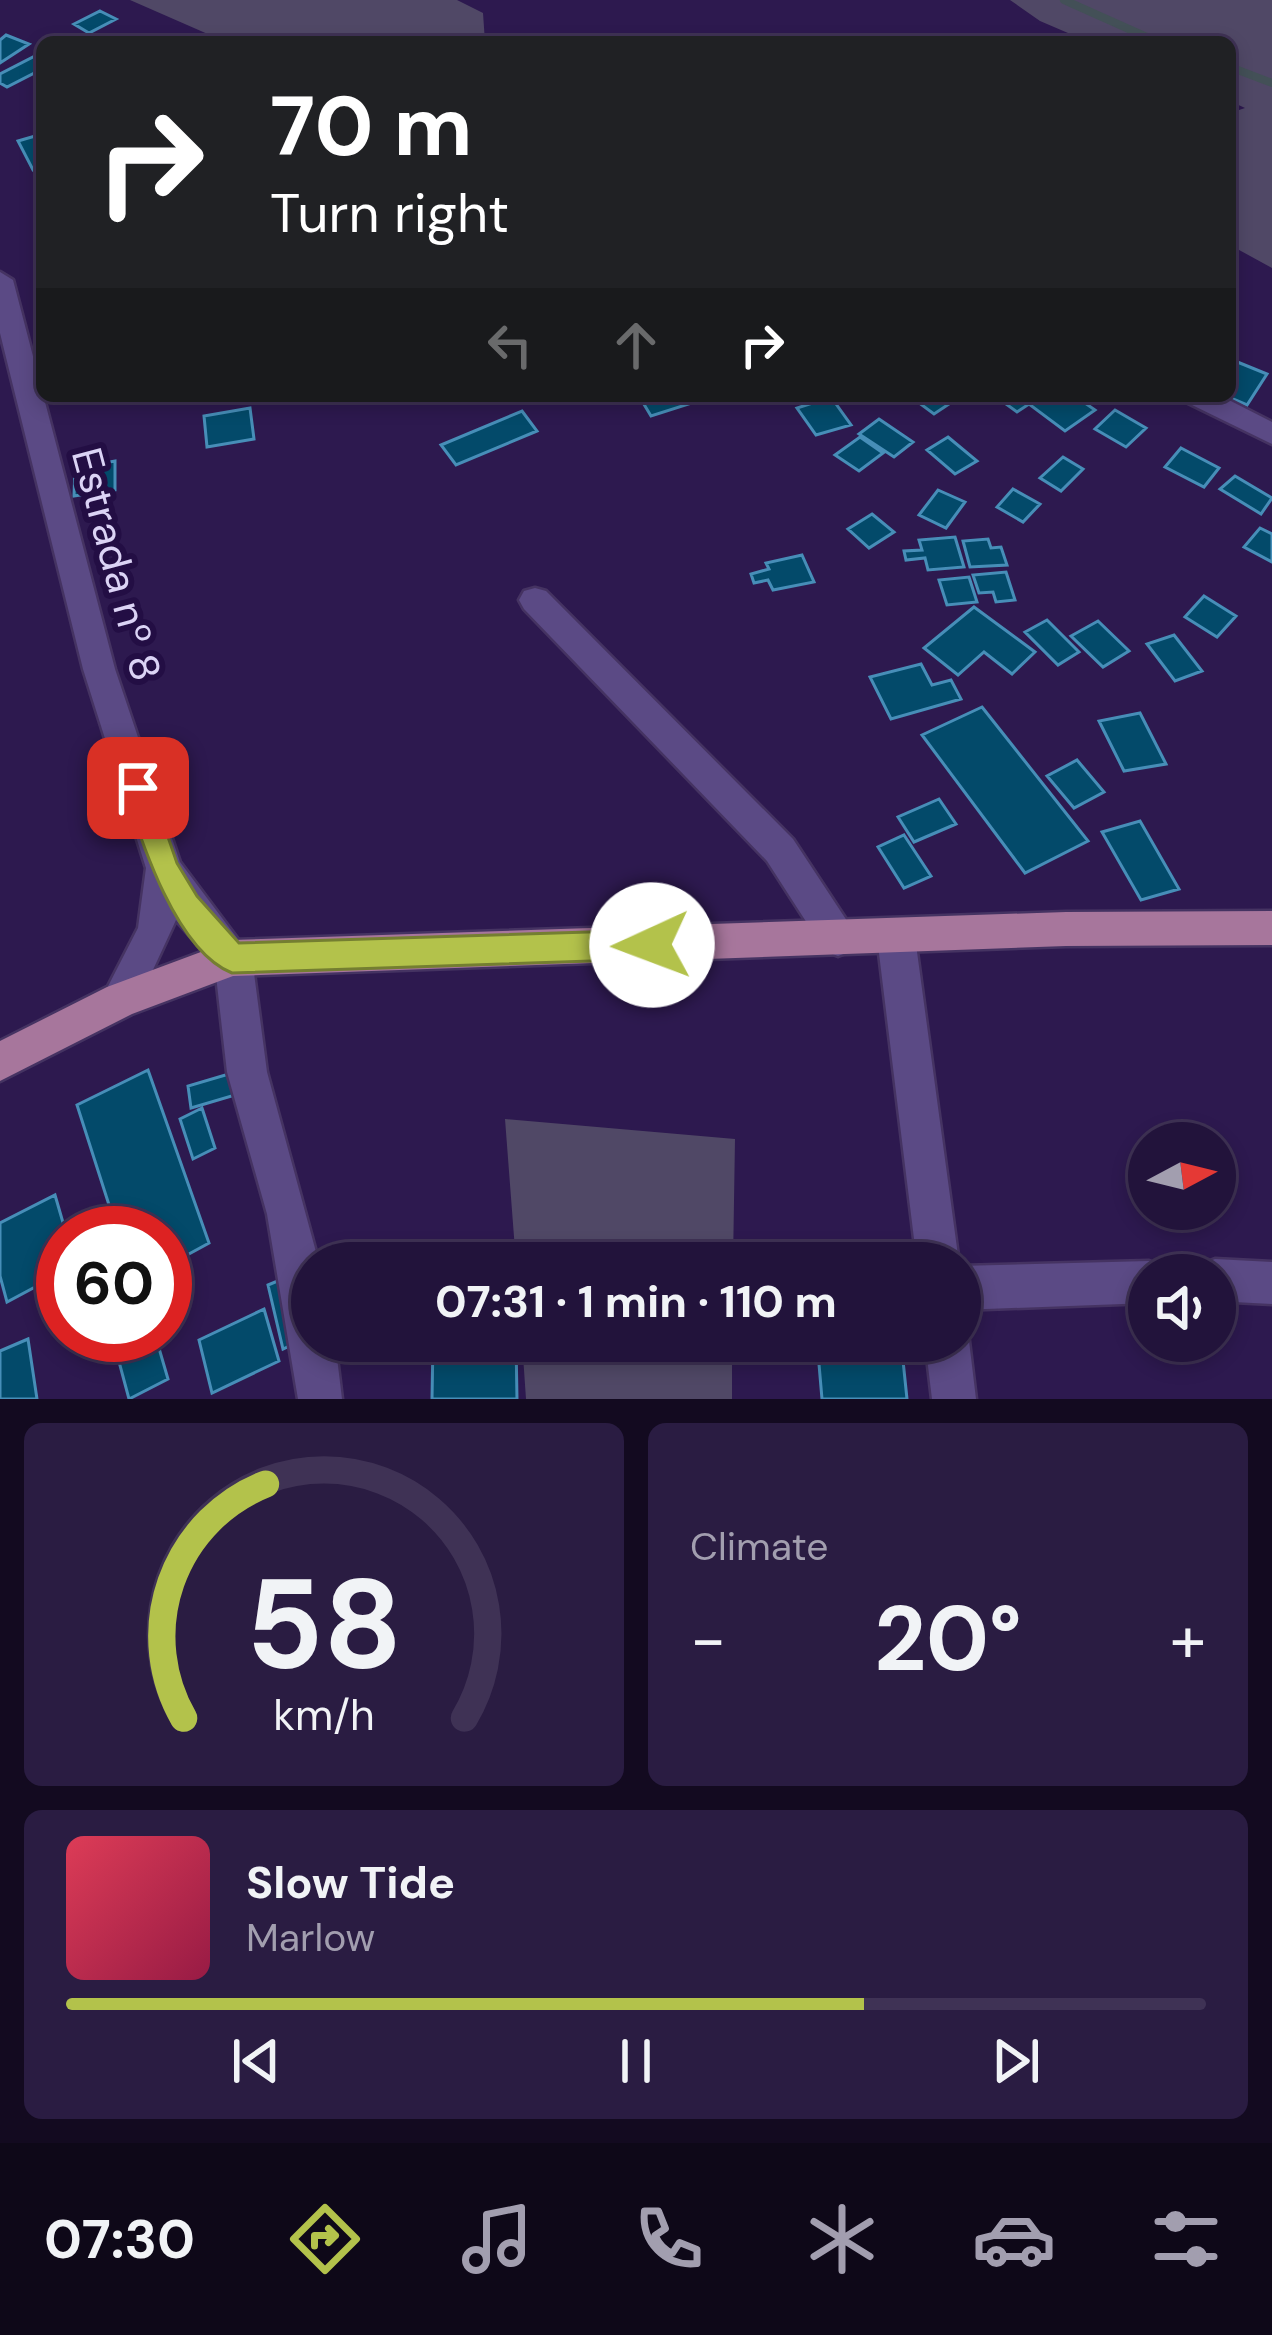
<!DOCTYPE html>
<html lang="en">
<head>
<meta charset="utf-8">
<style>
  body { margin:0; font-family:"DM Sans",sans-serif; background:#2a1c42; color:#f1f3f6; height:100vh; display:flex; flex-direction:column; font-size:45px; white-space:nowrap }
  * { box-sizing:border-box; margin:0 }
  p { font-size:39px; color:#a29eaf }
  .icon { flex:none; width:66px; height:66px; fill:none; stroke:currentColor; stroke-width:2; stroke-linecap:round; stroke-linejoin:round }
  .map { position:relative; height:1399px; overflow:hidden }
  .side { display:flex; flex-direction:column; gap:24px; padding:24px; background:#130a20; flex:1 }
  .side>* { flex:none }
  .guide { position:absolute; left:36px; top:36px; width:1200px; height:366px; border-radius:18px; box-shadow:0 6px 18px #0003,0 0 0 3px #3f3255; background:#202124; color:#fff; overflow:hidden }
  .needle { width:78px; rotate:83deg }
  .tools { position:absolute; left:1128px; top:1122px; display:grid; gap:24px }
  .tools a { display:grid; place-items:center; width:108px; height:108px; border-radius:50%; background:#22133b; box-shadow:0 6px 18px #0003,0 0 0 3px #3f3255; font-size:60px }
  .speed { position:absolute; left:36px; top:1206px; display:flex; gap:24px; font-size:60px; font-weight:700; text-align:center }
  .speed>* { display:grid; place-content:center; width:156px; height:156px; border-radius:50%; background:#22133b; box-shadow:0 6px 18px #0003,0 0 0 3px #3f3255; line-height:1 }
  .speed .limit { border:18px solid #d22; background:#fff; color:#111 }
  .pin { position:absolute; display:grid; place-items:center; width:102px; height:102px; color:#fff; margin:-51px; border-radius:24px; box-shadow:0 6px 18px #0006 }
  .me { position:absolute; width:132px; margin:-66px; rotate:268deg; stroke-linejoin:round; filter:drop-shadow(0 0 9px #0008) }
  .turn { display:flex; align-items:center; gap:42px; height:252px; padding:0 36px; font-size:54px }
  .turn .icon { width:156px; height:156px; stroke-width:2.5 }
  .turn b { display:block; font-size:84px; line-height:102px }
  .lanes { display:flex; align-items:center; height:114px; padding:0 36px; background:#0003; justify-content:center; gap:60px; direction:ltr }
  .lanes .off { opacity:.35 }
  .big { font-size:90px; font-weight:700; line-height:1.1 }
  .side .tile { flex:1; display:flex; flex-direction:column; justify-content:center; gap:18px; min-width:0; padding:0 42px; border-radius:18px; background:#2a1c42 }
  .side .dial { align-items:center; gap:0 }
  .dial svg { height:312px; overflow:visible; fill:none; stroke:#3f3255; stroke-width:7; stroke-linecap:round; text-anchor:middle }
  .dial text { fill:#f1f3f6; stroke:none }
  .song { display:flex; align-items:center; gap:36px }
  .cover { width:144px; height:144px; border-radius:18px; background:linear-gradient(135deg,hsl(350 70% 55%),hsl(340 70% 35%)) }
  .played { height:12px; border-radius:6px; background:linear-gradient(90deg,#b3c24b 70%,#3f3255 70%) }
  .keys { display:flex; justify-content:space-around; direction:ltr }
  .heat { display:flex; justify-content:space-between; align-items:center; font-size:66px; direction:ltr }
  .side .tiles { flex:1; display:grid; gap:24px; grid-template-columns:1fr 1fr }
  .tile:last-child { grid-column:span 2 }
  .trip { position:absolute; left:291px; top:1242px; width:690px; height:120px; border-radius:60px; background:#22133b; box-shadow:0 6px 18px #0003,0 0 0 3px #3f3255; font-weight:700; line-height:120px; text-align:center }
  .tabs { display:flex; height:192px; justify-content:space-around; align-items:center; background:#0e0818; color:#a29eaf }
  .tabs .icon { width:84px; height:84px }
  .tabs .on { color:#b3c24b }
  .tabs b { font-size:54px; color:#f1f3f6 }
  .map>svg:first-child { display:block }
  .green { fill:#504866 }
  .lines { fill:none; stroke-linecap:round; stroke-linejoin:round }
  .stream { stroke:#435057; stroke-width:8 }
  .building { fill:#034a6a; stroke:#478eb8; stroke-width:3 }
  .minor-casing { stroke:#453362; stroke-width:5 }
  .tertiary-casing { stroke:#453362; stroke-width:5 }
  .secondary-casing { stroke:#453362; stroke-width:5 }
  .primary-casing { stroke:#453362; stroke-width:5 }
  .minor { fill:#5b4a85; fill-rule:evenodd }
  .tertiary { fill:#5b4a85; fill-rule:evenodd }
  .secondary { fill:#5b4a85; fill-rule:evenodd }
  .primary { fill:#a7769c; fill-rule:evenodd }
  .route { fill:#b3c24b; stroke:#747e31; stroke-width:3 }
  .labels { text-anchor:middle; stroke-width:12; stroke-linejoin:round; paint-order:stroke }
  .street-label { font-size:42px; fill:#dbd3f5; stroke:#230e44 }
</style>
</head>
<body>
<div class="map">
<svg width="1272" height="1399" viewBox="0 0 1272 1399">
  <rect width="100%" height="100%" fill="#2d194f"/>
  <path class="green" d="M 130,0 L 457,0 L 483,13 L 485,42 L 226,42 Z
    M 1010,0 L 1272,0 L 1272,268 L 1230,245 L 1230,113 L 1245,108 L 1230,101 L 1230,42 L 1089,42 L 1040,21 Z
    M 505,1119 L 735,1139 L 733,1263 L 516,1263 Z
    M 522,1341 L 732,1341 L 732,1399 L 526,1399 Z"/>
  <g class="lines">
    <path class="stream" d="M 1064,0 L 1158,42
      M 1230,67 L 1272,83"/>
  </g>
  <path class="building" d="M 100,11 L 116,19 L 89,33 L 74,24 Z
    M 6,35 L 29,44 L 0,63 L 0,40 Z
    M 35,56 L 42,60 L 42,69 L 7,87 L 0,83 L 0,74 Z
    M 42,134 L 42,167 L 33,170 L 18,141 Z
    M 1230,359 L 1267,374 L 1247,405 L 1226,396 L 1230,396 Z
    M 639,396 L 688,396 L 692,403 L 651,416 Z
    M 949,396 L 955,400 L 934,414 L 911,397 Z
    M 995,396 L 1041,396 L 1049,401 L 1075,396 L 1095,410 L 1065,431 L 1029,404 L 1017,412 Z
    M 831,397 L 851,425 L 816,435 L 797,408 Z
    M 250,408 L 254,439 L 207,447 L 204,416 Z
    M 1115,410 L 1146,428 L 1126,447 L 1095,429 Z
    M 522,411 L 537,431 L 456,465 L 441,445 Z
    M 879,419 L 913,442 L 894,457 L 859,434 Z
    M 860,437 L 883,453 L 859,471 L 835,455 Z
    M 948,437 L 977,461 L 955,474 L 927,450 Z
    M 1181,448 L 1219,468 L 1204,487 L 1165,467 Z
    M 1063,457 L 1083,469 L 1061,491 L 1040,478 Z
    M 115,461 L 115,490 L 74,496 L 75,468 Z
    M 1235,476 L 1272,498 L 1261,514 L 1220,489 Z
    M 1013,489 L 1040,504 L 1023,522 L 997,507 Z
    M 938,490 L 965,502 L 946,528 L 919,515 Z
    M 872,514 L 894,532 L 869,548 L 848,529 Z
    M 1260,528 L 1272,534 L 1272,562 L 1244,547 Z
    M 955,537 L 964,567 L 928,570 L 925,558 L 906,560 L 904,551 L 922,550 L 919,540 Z
    M 988,539 L 991,548 L 1001,547 L 1007,565 L 970,567 L 963,541 Z
    M 802,555 L 814,582 L 773,590 L 768,580 L 754,583 L 751,574 L 769,569 L 766,563 Z
    M 1006,572 L 1015,600 L 996,602 L 993,592 L 979,593 L 973,575 Z
    M 969,577 L 977,602 L 947,605 L 939,580 Z
    M 1204,596 L 1236,616 L 1217,637 L 1185,617 Z
    M 974,607 L 1035,652 L 1012,674 L 984,652 L 958,675 L 924,648 Z
    M 1047,620 L 1079,652 L 1058,665 L 1025,632 Z
    M 1098,621 L 1129,651 L 1103,667 L 1071,636 Z
    M 1174,635 L 1202,671 L 1175,681 L 1147,644 Z
    M 921,664 L 932,685 L 951,680 L 961,699 L 891,719 L 870,677 Z
    M 982,707 L 1088,841 L 1025,873 L 922,735 Z
    M 1140,713 L 1166,764 L 1124,771 L 1099,721 Z
    M 1077,760 L 1104,792 L 1074,808 L 1047,776 Z
    M 939,799 L 956,824 L 914,842 L 898,817 Z
    M 1140,821 L 1179,889 L 1141,900 L 1102,832 Z
    M 904,835 L 931,876 L 904,888 L 878,847 Z
    M 148,1070 L 209,1243 L 165,1267 L 165,1233 L 118,1233 L 77,1105 Z
    M 239,1071 L 242,1093 L 191,1108 L 188,1086 Z
    M 202,1108 L 215,1148 L 193,1159 L 180,1119 Z
    M 55,1195 L 66,1233 L 63,1272 L 7,1302 L 0,1276 L 0,1223 Z
    M 287,1277 L 302,1340 L 283,1349 L 268,1285 Z
    M 63,1281 L 63,1320 L 55,1324 L 46,1290 Z
    M 264,1309 L 279,1361 L 212,1393 L 199,1340 Z
    M 156,1338 L 168,1379 L 129,1399 L 118,1358 Z
    M 28,1339 L 37,1399 L 0,1399 L 0,1351 Z
    M 433,1341 L 516,1341 L 517,1399 L 432,1399 Z
    M 817,1341 L 901,1341 L 907,1399 L 822,1399 Z"/>
  <g class="lines">
    <defs>
      <path id="minor" d="M 1184,396 L 1221,396 L 1272,422 L 1272,444 L 1188,403 Z
        M 535,588 L 546,591 L 793,839 L 851,927 L 857,939 L 851,951 L 838,956 L 825,951 L 767,861 L 524,609 L 519,600 L 524,591 Z
        M 233,940 L 246,946 L 252,958 L 267,1072 L 319,1263 L 312,1263 L 312,1341 L 335,1341 L 342,1399 L 298,1399 L 267,1214 L 227,1072 L 214,958 L 220,946 Z
        M 1215,1259 L 1272,1262 L 1272,1304 L 1215,1301 L 1215,1275 L 1196,1275 L 1200,1265 Z
        M 1149,1261 L 1164,1267 L 1168,1275 L 1149,1275 L 1149,1303 L 960,1310 L 960,1266 Z"/>
      <path id="tertiary" d="M 896,920 L 909,925 L 915,937 L 959,1263 L 917,1263 L 877,937 L 883,925 Z
        M 960,1324 L 969,1341 L 976,1399 L 932,1399 L 925,1341 L 960,1341 Z"/>
      <path id="secondary" d="M 0,272 L 13,280 L 115,669 L 180,862 L 252,958 L 246,970 L 233,976 L 220,970 L 176,920 L 133,1013 L 120,1018 L 107,1013 L 101,1000 L 138,928 L 146,868 L 83,669 L 0,333 Z"/>
      <path id="primary" d="M 1272,911 L 1272,945 L 1066,946 L 233,976 L 132,1014 L 0,1081 L 0,1041 L 107,987 L 233,940 L 1066,912 Z"/>
    </defs>
    <use href="#minor" class="minor-casing"/>
    <use href="#tertiary" class="tertiary-casing"/>
    <use href="#secondary" class="secondary-casing"/>
    <use href="#primary" class="primary-casing"/>
    <use href="#minor" class="minor"/>
    <use href="#tertiary" class="tertiary"/>
    <use href="#secondary" class="secondary"/>
    <use href="#primary" class="primary"/>
  </g>
  <path class="route" d="M 138,776 L 148,779 L 177,863 L 197,896 L 239,943 L 652,930 L 662,935 L 667,945 L 662,955 L 652,959 L 232,973 C 176,951 141,841 124,788 L 128,779 Z"/>
  <g class="labels">
    <g class="street-label">
      <text transform="translate(117 564) rotate(75)" y="15">Estrada nº 8</text>
    </g>
  </g>
</svg>
<div class="tools">
<a><svg class="needle" viewBox="-14 -14 28 28"><path d="M0-13l5 13h-10z" fill="#e53935"/><path d="M0 13l5-13h-10z" fill="#a29eaf"/></svg></a>
<a><svg class="icon" aria-label="sound" viewBox="0 0 24 24"><path d="M4 9h4l5-4v14l-5-4H4zM17 9q2 3 0 6"/></svg></a>
</div>
<div class="speed"><div class="limit">60</div></div>
<div class="pin" style="left:138px;top:788px;background:#d93025"><svg class="icon" aria-label="arrive" viewBox="0 0 24 24"><path d="M6 21V4h12l-3 4 3 4H6"/></svg></div>
<svg class="me" style="left:652px;top:945px" viewBox="-20 -20 40 40"><circle r="19" fill="#fff"/><path d="M0-13L10 11 0 6-10 11z" fill="#b3c24b"/></svg>
<div class="trip">07:31 · 1 min · 110 m</div>
<div class="guide">
<div class="turn"><svg class="icon" aria-label="right" viewBox="0 0 24 24"><path d="M7 20v-9h11M14 6l5 5-5 5"/></svg><div><b>70 m</b>Turn right</div></div>
<div class="lanes"><svg class="icon off" aria-label="left" viewBox="0 0 24 24"><path d="M17 20v-9H6M10 6l-5 5 5 5"/></svg><svg class="icon off" aria-label="ahead" viewBox="0 0 24 24"><path d="M12 20V5M6 11l6-6 6 6"/></svg><svg class="icon" aria-label="right" viewBox="0 0 24 24"><path d="M7 20v-9h11M14 6l5 5-5 5"/></svg></div>
</div>
</div>
<section class="side">
<div class="tiles">
<div class="tile dial"><svg viewBox="0 0 100 80">
<path d="M14 69A42 42 0 1 1 86 69"/>
<path d="M14 69A42 42 0 0 1 35 9" stroke="#b3c24b"/>
<text x="50" y="56" font-size="32" font-weight="700">58</text>
<text x="50" y="72" font-size="11">km/h</text>
</svg></div>
<div class="tile"><p>Climate</p>
<div class="heat"><a>−</a><b class="big">20°</b><a>+</a></div>
</div>
<div class="tile">
<div class="song"><i class="cover"></i><div><b>Slow Tide</b><p>Marlow</p></div></div>
<div class="played"></div>
<div class="keys"><svg class="icon" aria-label="previous" viewBox="0 0 24 24"><path d="M18 5L8 12l10 7zM5 5v14"/></svg><svg class="icon" aria-label="pause" viewBox="0 0 24 24"><path d="M8 5v14M16 5v14"/></svg><svg class="icon" aria-label="next" viewBox="0 0 24 24"><path d="M6 5l10 7-10 7zM19 5v14"/></svg></div>
</div>
</div>
</section>
<nav class="tabs">
<b>07:30</b>
<svg class="icon on" aria-label="directions" viewBox="0 0 24 24"><path d="M12 3l9 9-9 9-9-9zM9 14v-3h6M13 9l2 2-2 2"/></svg>
<svg class="icon" aria-label="music" viewBox="0 0 24 24"><path d="M9 18V5l10-2v13"/><circle cx="6" cy="18" r="3"/><circle cx="16" cy="16" r="3"/></svg>
<svg class="icon" aria-label="phone" viewBox="0 0 24 24"><path d="M5 4h4l2 5-3 2q2 4 5 5l2-3 5 2v4C11 20 4 13 5 4z"/></svg>
<svg class="icon" aria-label="climate" viewBox="0 0 24 24"><path d="M12 3v18M4 7l16 10M4 17L20 7"/></svg>
<svg class="icon" aria-label="car" viewBox="0 0 24 24"><path d="M5 17H2v-5l4-1 3-4h7l3 4 3 1v5h-3M9 17h6M6 11h13"/><circle cx="7" cy="17" r="2"/><circle cx="17" cy="17" r="2"/></svg>
<svg class="icon" aria-label="filters" viewBox="0 0 24 24"><path d="M4 7h16M4 17h16"/><circle cx="9" cy="7" r="2"/><circle cx="15" cy="17" r="2"/></svg>
</nav>
</body>
</html>
